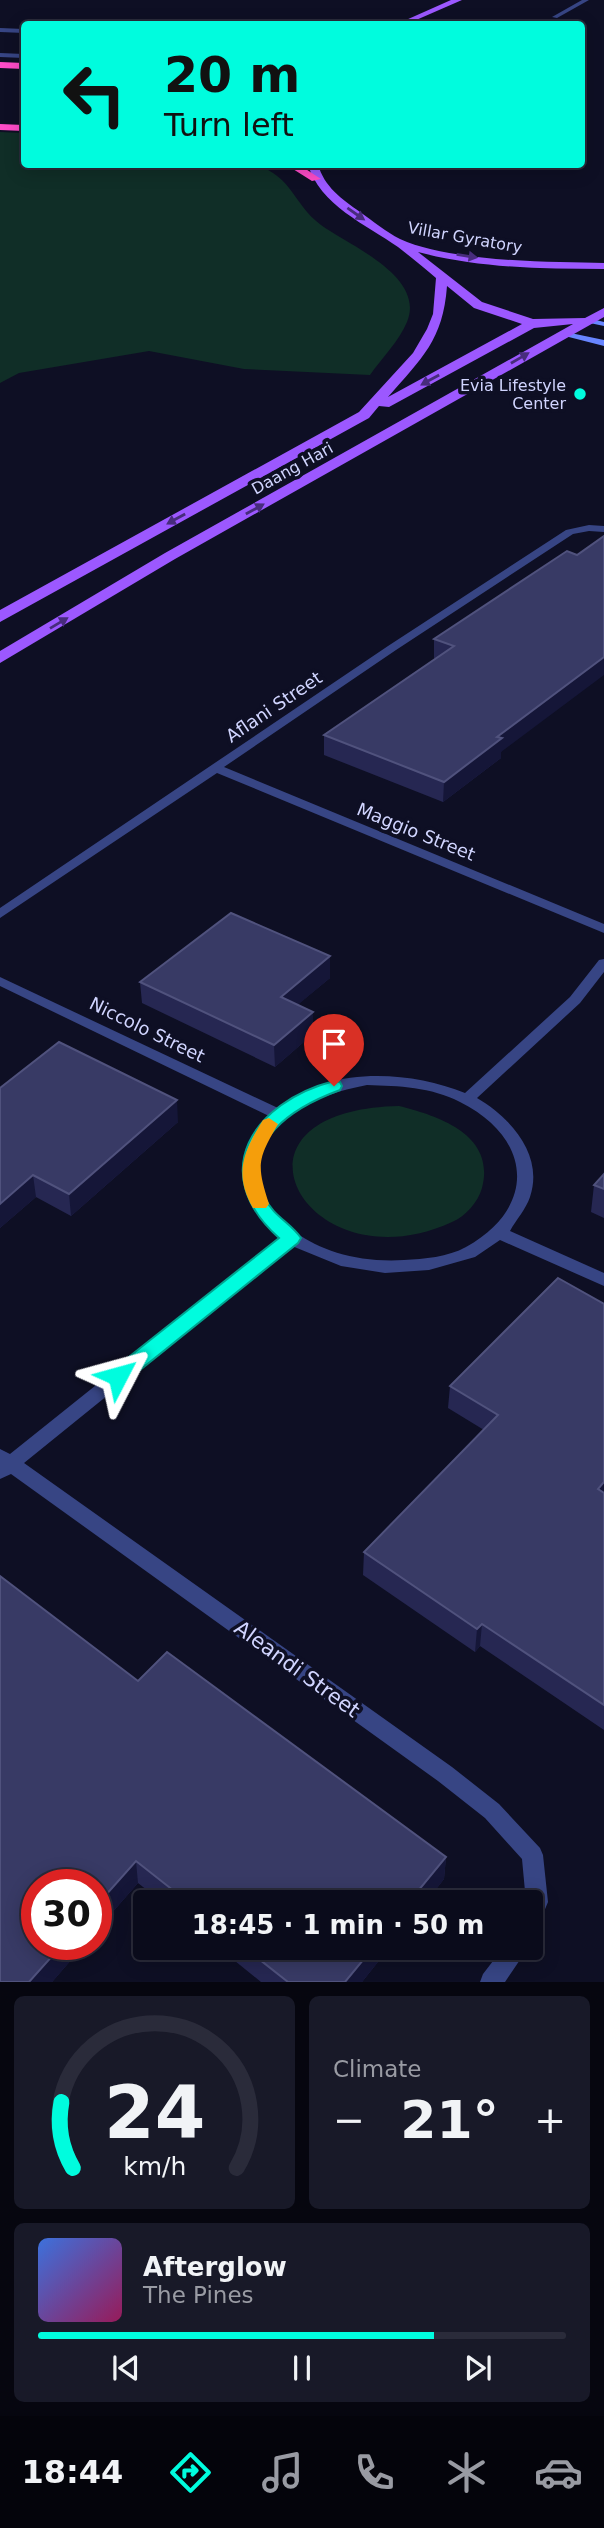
<!DOCTYPE html>
<html lang="en">
<head>
<meta charset="utf-8">
<style>
  body { margin:0; font-family:"DejaVu Sans",sans-serif; background:#181928; color:#f1f3f6; height:100vh; display:flex; flex-direction:column; font-size:26px; white-space:nowrap }
  * { box-sizing:border-box; margin:0 }
  p { font-size:23px; color:#999ba3 }
  .icon { flex:none; width:38px; height:38px; fill:none; stroke:currentColor; stroke-width:2; stroke-linecap:round; stroke-linejoin:round }
  .map { position:relative; height:1982px; overflow:hidden }
  .drawer { display:flex; flex-direction:column; gap:14px; padding:14px; background:#06060f; flex:1 }
  .drawer>* { flex:none }
  .banner { position:absolute; left:21px; top:21px; width:564px; height:147px; border-radius:7px; box-shadow:0 4px 18px #0003,0 0 0 2px #2a2b3a; background:#00fcde; color:#111; overflow:hidden }
  .speed { position:absolute; left:21px; top:1869px; display:flex; gap:14px; font-size:35px; font-weight:700; text-align:center }
  .speed>* { display:grid; place-content:center; width:91px; height:91px; border-radius:50%; background:#0a0b1b; box-shadow:0 4px 18px #0003,0 0 0 2px #2a2b3a; line-height:1 }
  .speed .limit { border:10px solid #d22; background:#fff; color:#111 }
  .pin { position:absolute; display:grid; place-items:center; width:60px; height:60px; color:#fff; margin:-72px -30px; border-radius:50% 50% 50% 0; rotate:-45deg; box-shadow:0 0 7px #0007 }
  .pin .icon { rotate:45deg }
  .me { position:absolute; width:77px; margin:-38px; rotate:51deg; stroke-linejoin:round; filter:drop-shadow(0 0 5px #0008) }
  .turn { display:flex; align-items:center; gap:24px; height:147px; padding:0 28px; font-size:32px }
  .turn .icon { width:91px; height:91px; stroke-width:2.5 }
  .turn b { display:block; font-size:49px; line-height:60px }
  .big { font-size:52px; font-weight:700; line-height:1.1 }
  .drawer .tile { flex:1; display:flex; flex-direction:column; justify-content:center; gap:10px; min-width:0; padding:0 24px; border-radius:10px; background:#181928 }
  .drawer .dial { align-items:center; gap:0 }
  .dial svg { height:182px; overflow:visible; fill:none; stroke:#2a2b3a; stroke-width:7; stroke-linecap:round; text-anchor:middle }
  .dial text { fill:#f1f3f6; stroke:none }
  .song { display:flex; align-items:center; gap:21px }
  .cover { width:84px; height:84px; border-radius:10px; background:linear-gradient(135deg,hsl(220 70% 55%),hsl(330 70% 35%)) }
  .played { height:7px; border-radius:4px; background:linear-gradient(90deg,#00fcde 75%,#2a2b3a 75%) }
  .keys { display:flex; justify-content:space-around; direction:ltr }
  .heat { display:flex; justify-content:space-between; align-items:center; font-size:38px; direction:ltr }
  .drawer .tiles { flex:1; display:grid; gap:14px; grid-template-columns:1fr 1fr }
  .tile:last-child { grid-column:span 2 }
  .trip { position:absolute; left:133px; top:1890px; width:410px; height:70px; border-radius:7px; background:#0a0b1b; box-shadow:0 4px 18px #0003,0 0 0 2px #2a2b3a; font-weight:700; line-height:70px; text-align:center }
  .tab-bar { display:flex; height:112px; justify-content:space-around; align-items:center; background:#04040b; color:#999ba3 }
  .tab-bar .icon { width:49px; height:49px }
  .tab-bar .on { color:#00fcde }
  .tab-bar b { font-size:32px; color:#f1f3f6 }
  .map>svg:first-child { display:block }
  .green { fill:#102e27 }
  .lines { fill:none; stroke-linecap:round; stroke-linejoin:round }
  .lane { fill:#374584; fill-rule:evenodd }
  .street { fill:#374584; fill-rule:evenodd }
  .secondary { fill:#6885ff; fill-rule:evenodd }
  .primary { fill:#9c58ff; fill-rule:evenodd }
  .highway { fill:#ff4cc8; fill-rule:evenodd }
  .wall { fill:#262752 }
  .shaded-wall { fill:#151638 }
  .building { fill:#383a65; stroke:#50527d; stroke-width:2 }
  .oneway { fill:#472c7c }
  .route { fill:#00fcde; stroke:#00a490; stroke-width:2 }
  .slow { fill:#f59e0b }
  .poi-dot { fill:#00fcde; stroke:#0e0f24; stroke-width:2.5 }
  .labels { text-anchor:middle; stroke-width:7; stroke-linejoin:round; paint-order:stroke }
  .far-street-label { font-size:16px; fill:#d1d5ff; stroke:#0e0f24 }
  .far-poi-label { font-size:16px; fill:#d1d5ff; stroke:#0e0f24; text-anchor:end }
  .street-label { font-size:18px; fill:#d1d5ff; stroke:#0e0f24 }
  .near-street-label { font-size:21px; fill:#d1d5ff; stroke:#0e0f24 }
</style>
</head>
<body>
<div class="map">
<svg width="604" height="1982" viewBox="0 0 604 1982">
  <rect width="100%" height="100%" fill="#0e0f24"/>
  <path class="green" d="M 0,132 L 24,133 L 24,164 L 255,164 C 295,179 292,203 321,225 C 348,245 426,276 407,322 C 399,341 382,358 370,375 L 244,369 L 149,351 L 19,373 L 0,383 Z
    M 399,1106 C 439,1116 496,1135 482,1188 C 478,1202 466,1216 452,1222 C 306,1289 207,1110 399,1106 Z"/>
  <g class="lines">
    <path class="lane" d="M 582,0 L 589,0 L 557,18 L 552,17 Z
      M 0,53 L 24,54 L 24,58 L 0,57 Z"/>
    <path class="street" d="M 0,28 L 24,29 L 24,33 L 0,32 Z
      M 589,525 L 604,526 L 604,532 L 589,531 L 573,534 L 396,650 L 224,767 L 604,924 L 604,933 L 217,773 L 0,918 L 0,908 L 388,646 L 566,530 Z
      M 604,959 L 604,972 L 580,1003 L 477,1098 C 511,1118 544,1155 530,1197 C 526,1209 516,1220 510,1231 L 604,1273 L 604,1286 L 500,1240 L 475,1257 L 429,1270 L 385,1273 L 341,1266 L 292,1246 L 24,1463 L 452,1767 L 499,1804 L 540,1848 L 543,1855 L 548,1902 L 538,1926 L 530,1929 L 530,1902 L 526,1902 L 522,1859 L 485,1818 L 438,1781 L 11,1474 L 0,1479 L 0,1449 L 10,1454 L 281,1237 C 268,1227 261,1218 253,1203 C 235,1167 245,1145 269,1116 L 0,986 L 0,977 L 278,1108 C 328,1066 408,1070 465,1093 L 570,997 L 599,960 ZM 367,1085 C 399,1086 431,1087 460,1102 C 532,1138 538,1207 466,1247 C 448,1257 424,1259 404,1260 C 254,1269 188,1119 367,1085 Z
      M 503,1948 L 528,1948 L 505,1982 L 480,1982 L 483,1974 Z"/>
    <path class="secondary" d="M 588,318 L 604,322 L 604,326 L 585,322 L 585,318 Z
      M 561,331 L 604,340 L 604,346 L 561,335 Z"/>
    <path class="primary" d="M 451,0 L 462,0 L 407,24 L 397,24 Z
      M 308,164 L 318,164 C 324,187 342,199 360,212 C 373,221 386,232 400,239 C 450,262 549,262 604,263 L 604,269 C 542,269 478,268 418,252 L 482,302 L 533,319 L 585,318 L 604,308 L 604,317 L 175,559 L 0,663 L 0,651 L 165,553 L 573,324 L 534,328 L 389,407 L 379,406 L 369,418 L 0,622 L 0,610 L 359,412 L 413,353 L 427,329 L 433,314 L 436,278 C 424,268 411,257 398,247 C 367,225 319,205 308,164 ZM 447,286 L 474,308 L 522,324 L 388,397 C 422,358 443,340 447,286 Z"/>
    <path class="highway" d="M 0,62 L 24,63 L 24,69 L 0,68 Z
      M 0,124 L 24,125 L 24,131 L 0,130 Z
      M 285,164 L 298,164 L 321,179 L 312,181 Z"/>
  </g>
  <path class="wall" d="M 577,555 L 501,752 L 501,758 L 443,802 L 324,755 L 324,735 L 435,659 L 434,658 L 434,639 Z
    M 330,956 L 330,978 L 297,1005 L 313,1034 L 275,1067 L 142,1003 L 140,982 Z
    M 0,1088 L 178,1122 L 71,1216 L 36,1197 L 0,1228 Z
    M 604,1174 L 604,1218 L 591,1212 L 594,1185 Z
    M 604,1304 L 604,1730 L 480,1646 L 475,1652 L 363,1575 L 364,1552 L 484,1430 L 448,1408 L 450,1386 Z
    M 0,1576 L 138,1681 L 167,1652 L 446,1857 L 444,1879 L 426,1902 L 162,1902 L 138,1883 L 96,1931 L 96,1885 L 37,1885 L 37,1944 L 85,1944 L 52,1982 L 0,1982 Z
    M 219,1948 L 389,1948 L 362,1982 L 261,1982 Z"/>
  <path class="shaded-wall" d="M 604,657 L 604,675 L 501,752 L 501,758 L 443,802 L 444,782 L 497,737 Z
    M 330,956 L 330,978 L 281,1019 L 281,997 Z
    M 313,1012 L 313,1034 L 275,1067 L 274,1045 Z
    M 177,1100 L 178,1122 L 71,1216 L 69,1194 Z
    M 33,1175 L 36,1197 L 0,1228 L 0,1204 Z
    M 604,1482 L 604,1502 L 598,1489 Z
    M 482,1624 L 480,1646 L 475,1652 L 477,1629 Z
    M 446,1857 L 444,1879 L 426,1902 L 409,1902 Z
    M 136,1861 L 138,1883 L 96,1931 L 96,1906 Z
    M 63,1944 L 85,1944 L 52,1982 L 29,1982 Z
    M 373,1948 L 389,1948 L 362,1982 L 345,1982 Z"/>
  <path class="building" d="M 604,536 L 604,657 L 497,737 L 502,738 L 444,782 L 324,735 L 454,646 L 434,639 L 567,551 L 577,555 Z
    M 231,913 L 330,956 L 281,997 L 313,1012 L 274,1045 L 140,982 Z
    M 59,1042 L 177,1100 L 69,1194 L 33,1175 L 0,1204 L 0,1088 Z
    M 604,1174 L 604,1189 L 594,1185 Z
    M 558,1278 L 604,1304 L 604,1482 L 598,1489 L 604,1493 L 604,1705 L 482,1624 L 477,1629 L 364,1552 L 498,1415 L 450,1386 Z
    M 0,1576 L 138,1681 L 167,1652 L 446,1857 L 409,1902 L 188,1902 L 136,1861 L 96,1906 L 96,1885 L 37,1885 L 37,1944 L 63,1944 L 29,1982 L 0,1982 Z
    M 245,1948 L 373,1948 L 345,1982 L 288,1982 Z"/>
  <defs><path id="oneway-solid" d="M-6-.8H1V-3.2L6.5 0L1 3.2V.8H-6Z" transform="scale(1.75)"/></defs>
  <g class="oneway">
    <use href="#oneway-solid" transform="translate(356 214) rotate(35)"/>
    <use href="#oneway-solid" transform="translate(467 256) rotate(9)"/>
    <use href="#oneway-solid" transform="translate(520 358) rotate(-30)"/>
    <use href="#oneway-solid" transform="translate(430 380) rotate(151)"/>
    <use href="#oneway-solid" transform="translate(255 509) rotate(-29)"/>
    <use href="#oneway-solid" transform="translate(176 519) rotate(151)"/>
    <use href="#oneway-solid" transform="translate(59 623) rotate(-31)"/>
  </g>
  <path class="route" d="M 334,1081 L 340,1082 L 342,1086 L 340,1090 C 294,1107 239,1140 265,1198 C 273,1216 291,1223 301,1238 L 298,1243 L 125,1382 L 118,1384 L 111,1382 L 109,1376 L 111,1371 L 279,1238 C 206,1173 253,1102 334,1081 Z"/>
  <path class="slow" d="M 269,1118 L 278,1124 C 258,1159 256,1164 269,1204 L 266,1208 L 253,1208 C 233,1173 244,1151 263,1120 Z"/>
  <circle class="poi-dot" cx="580" cy="394" r="7"/>
  <g class="labels">
    <g class="far-street-label">
      <text transform="translate(465 237) rotate(10)" y="6">Villar Gyratory</text>
      <text transform="translate(292 468) rotate(-29)" y="6">Daang Hari</text>
    </g>
    <g class="far-poi-label">
      <text x="566" y="391">Evia Lifestyle<tspan x="566" dy="18">Center</tspan></text>
    </g>
    <g class="street-label">
      <text transform="translate(274 707) rotate(-34)" y="6">Aflani Street</text>
      <text transform="translate(416 832) rotate(22)" y="6">Maggio Street</text>
      <text transform="translate(147 1030) rotate(26)" y="6">Niccolo Street</text>
    </g>
    <g class="near-street-label">
      <text transform="translate(297 1669) rotate(36)" y="7">Aleandi Street</text>
    </g>
  </g>
</svg>
<div class="speed"><div class="limit">30</div></div>
<div class="pin" style="left:334px;top:1086px;background:#d93025"><svg class="icon" aria-label="arrive" viewBox="0 0 24 24"><path d="M6 21V4h12l-3 4 3 4H6"/></svg></div>
<svg class="me" style="left:118px;top:1376px" viewBox="-20 -20 40 40"><path d="M0-17L14 15 0 8-14 15z" fill="#00fcde" stroke="#fff" stroke-width="4"/></svg>
<div class="trip">18:45 · 1 min · 50 m</div>
<div class="banner">
<div class="turn"><svg class="icon" aria-label="left" viewBox="0 0 24 24"><path d="M17 20v-9H6M10 6l-5 5 5 5"/></svg><div><b>20 m</b>Turn left</div></div>
</div>
</div>
<section class="drawer">
<div class="tiles">
<div class="tile dial"><svg viewBox="0 0 100 80">
<path d="M14 69A42 42 0 1 1 86 69"/>
<path d="M14 69A42 42 0 0 1 9 40" stroke="#00fcde"/>
<text x="50" y="56" font-size="32" font-weight="700">24</text>
<text x="50" y="72" font-size="11">km/h</text>
</svg></div>
<div class="tile"><p>Climate</p>
<div class="heat"><a>−</a><b class="big">21°</b><a>+</a></div>
</div>
<div class="tile">
<div class="song"><i class="cover"></i><div><b>Afterglow</b><p>The Pines</p></div></div>
<div class="played"></div>
<div class="keys"><svg class="icon" aria-label="previous" viewBox="0 0 24 24"><path d="M18 5L8 12l10 7zM5 5v14"/></svg><svg class="icon" aria-label="pause" viewBox="0 0 24 24"><path d="M8 5v14M16 5v14"/></svg><svg class="icon" aria-label="next" viewBox="0 0 24 24"><path d="M6 5l10 7-10 7zM19 5v14"/></svg></div>
</div>
</div>
</section>
<nav class="tab-bar">
<b>18:44</b>
<svg class="icon on" aria-label="directions" viewBox="0 0 24 24"><path d="M12 3l9 9-9 9-9-9zM9 14v-3h6M13 9l2 2-2 2"/></svg>
<svg class="icon" aria-label="music" viewBox="0 0 24 24"><path d="M9 18V5l10-2v13"/><circle cx="6" cy="18" r="3"/><circle cx="16" cy="16" r="3"/></svg>
<svg class="icon" aria-label="phone" viewBox="0 0 24 24"><path d="M5 4h4l2 5-3 2q2 4 5 5l2-3 5 2v4C11 20 4 13 5 4z"/></svg>
<svg class="icon" aria-label="climate" viewBox="0 0 24 24"><path d="M12 3v18M4 7l16 10M4 17L20 7"/></svg>
<svg class="icon" aria-label="car" viewBox="0 0 24 24"><path d="M5 17H2v-5l4-1 3-4h7l3 4 3 1v5h-3M9 17h6M6 11h13"/><circle cx="7" cy="17" r="2"/><circle cx="17" cy="17" r="2"/></svg>
</nav>
</body>
</html>
